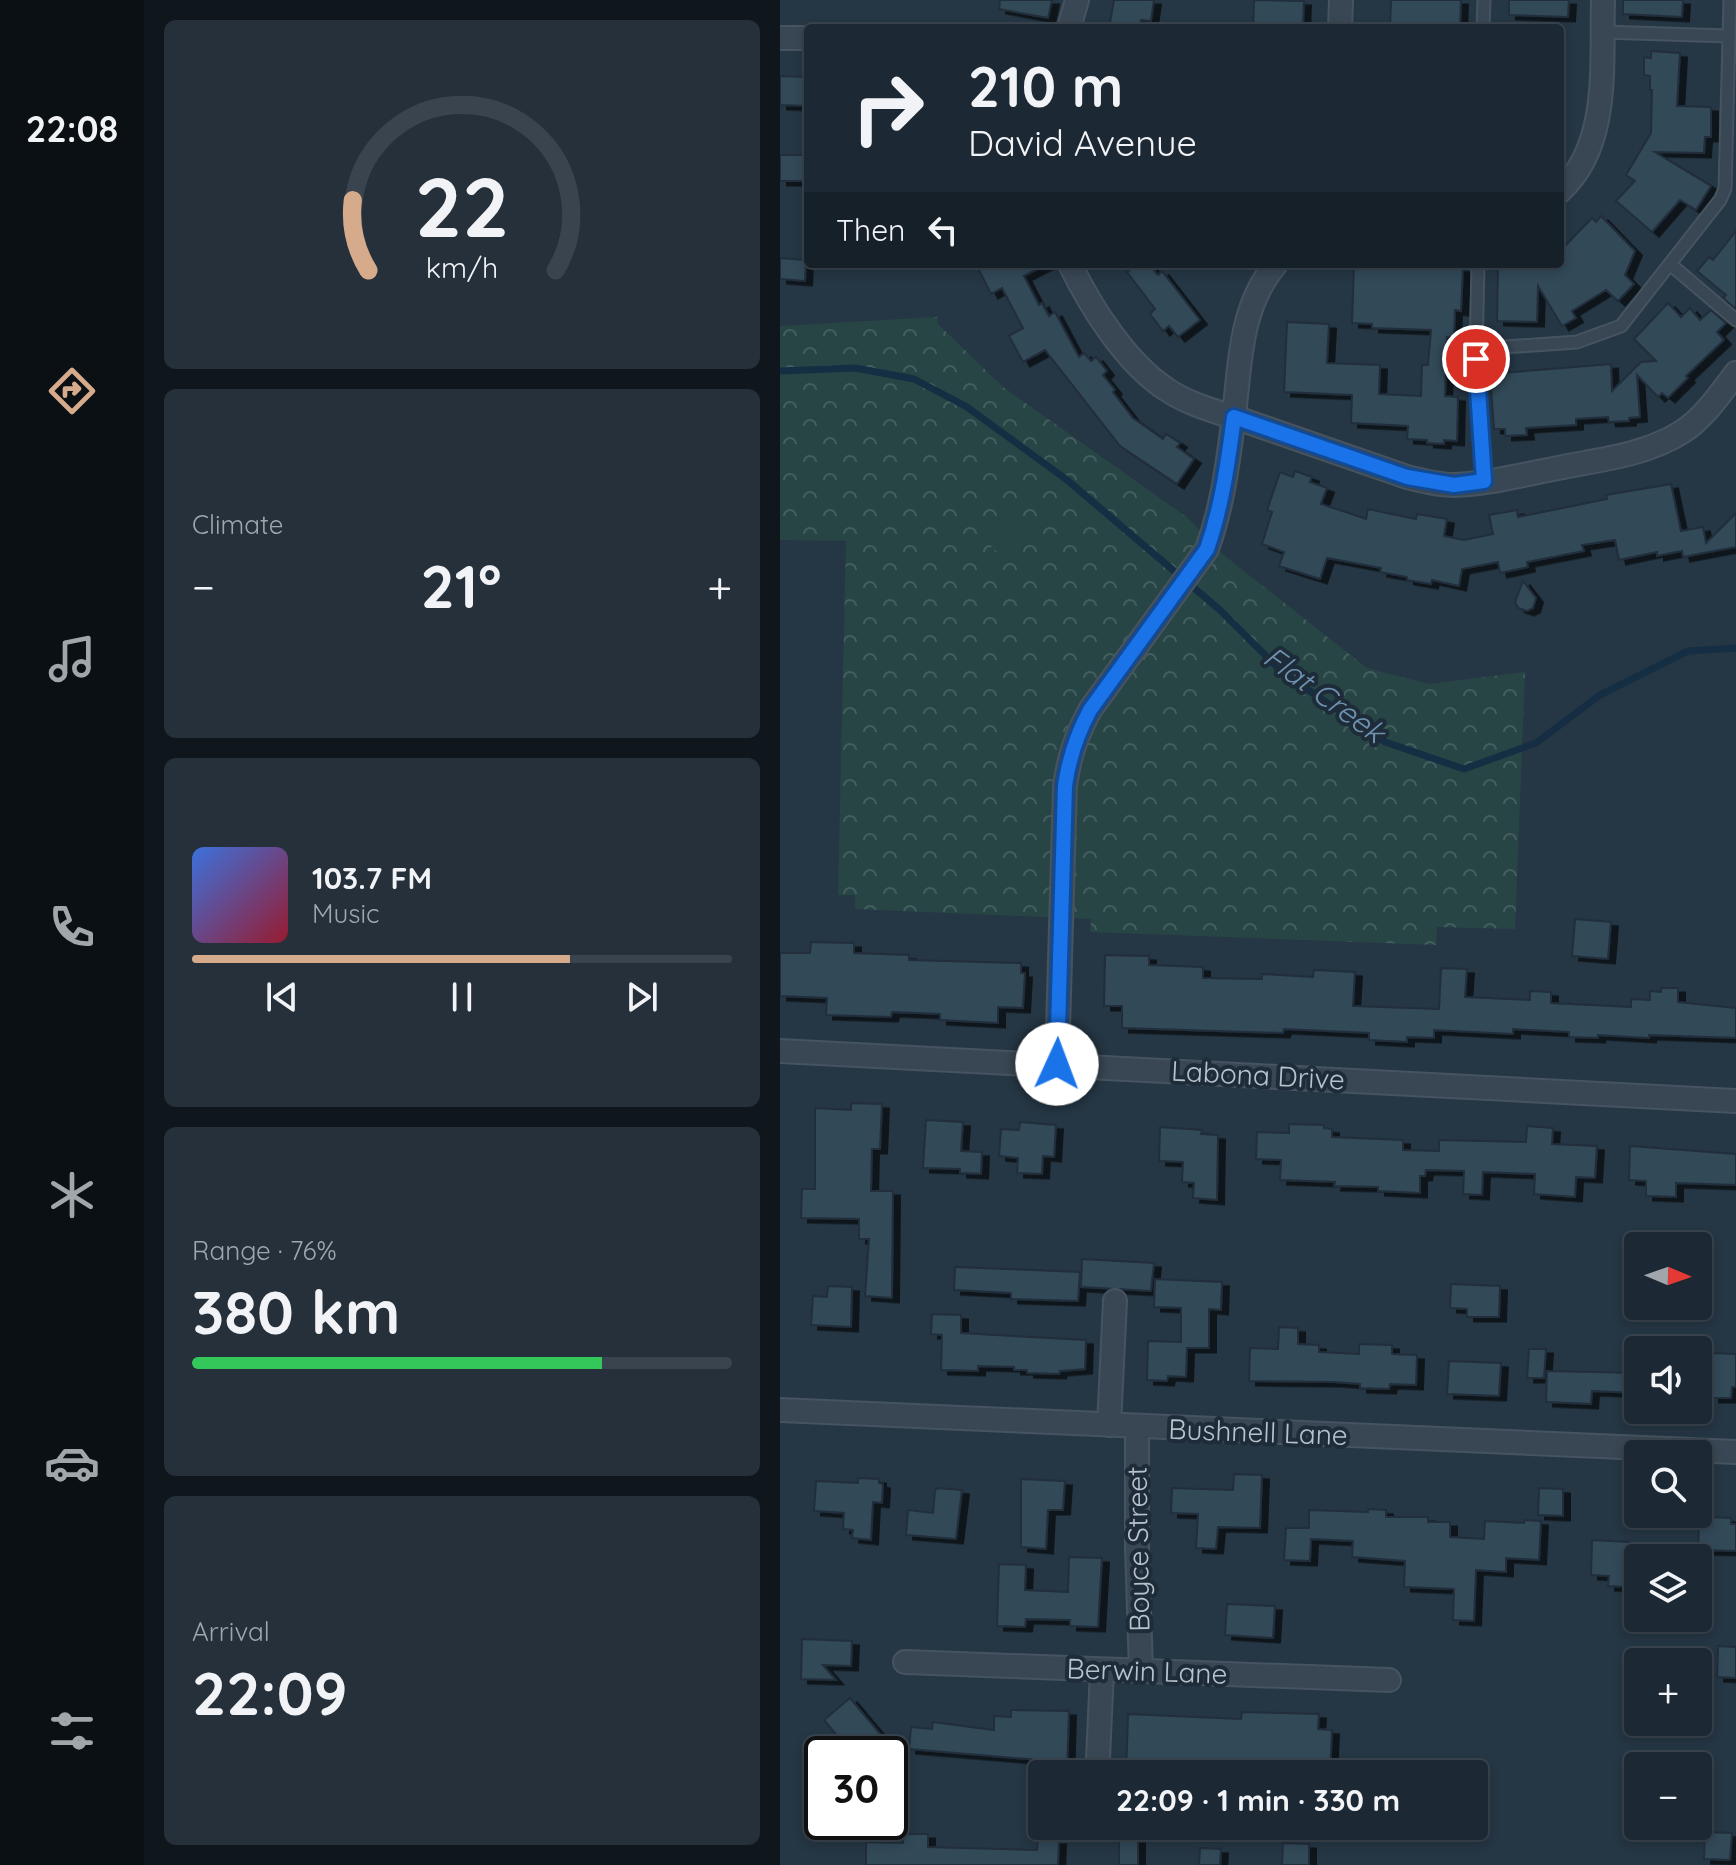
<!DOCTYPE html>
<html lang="en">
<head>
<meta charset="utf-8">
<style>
  body { margin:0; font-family:Quicksand,sans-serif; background:#25303b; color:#f1f3f6; height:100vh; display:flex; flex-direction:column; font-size:30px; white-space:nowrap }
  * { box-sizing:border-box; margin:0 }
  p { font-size:26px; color:#a0a6ac }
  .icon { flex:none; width:44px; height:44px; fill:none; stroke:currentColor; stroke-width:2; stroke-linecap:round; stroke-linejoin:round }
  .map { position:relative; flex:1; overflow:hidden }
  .drawer { display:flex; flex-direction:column; gap:20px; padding:20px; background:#0f161c; width:636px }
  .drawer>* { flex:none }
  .guide { position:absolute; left:24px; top:24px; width:760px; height:244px; border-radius:8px; box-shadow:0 4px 12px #0003,0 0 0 2px #3a444e; background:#1c2833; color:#f1f3f6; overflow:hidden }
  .needle { width:52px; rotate:92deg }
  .fabs { position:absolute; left:844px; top:1232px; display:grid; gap:16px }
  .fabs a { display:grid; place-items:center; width:88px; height:88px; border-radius:8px; background:#1c2833; box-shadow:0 4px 12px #0003,0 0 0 2px #3a444e; font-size:40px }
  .speed { position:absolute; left:24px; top:1736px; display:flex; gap:16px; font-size:40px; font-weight:700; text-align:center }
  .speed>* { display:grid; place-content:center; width:104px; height:104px; border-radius:50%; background:#1c2833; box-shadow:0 4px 12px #0003,0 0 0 2px #3a444e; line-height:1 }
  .speed .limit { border:4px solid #111; border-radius:12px; background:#fff; color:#111 }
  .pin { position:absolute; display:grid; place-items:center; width:68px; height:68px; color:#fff; margin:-34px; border:4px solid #fff; border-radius:50%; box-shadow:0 2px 8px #0007 }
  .me { position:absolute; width:88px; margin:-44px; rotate:2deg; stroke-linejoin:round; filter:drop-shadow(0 0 6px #0008) }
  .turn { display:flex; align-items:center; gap:28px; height:168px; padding:0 32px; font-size:36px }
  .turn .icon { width:104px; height:104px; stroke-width:2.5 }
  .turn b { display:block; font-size:56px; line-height:68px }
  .then { display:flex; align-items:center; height:76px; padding:0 32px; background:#0003; gap:16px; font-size:30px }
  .big { font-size:60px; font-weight:800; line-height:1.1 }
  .drawer .widget { flex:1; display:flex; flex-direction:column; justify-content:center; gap:12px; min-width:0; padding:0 28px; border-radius:12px; background:#25303b }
  .drawer .dial { align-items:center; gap:0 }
  .dial svg { height:208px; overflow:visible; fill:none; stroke:#3a444e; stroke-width:7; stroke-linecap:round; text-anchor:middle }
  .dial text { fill:#f1f3f6; stroke:none }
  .song { display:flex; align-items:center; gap:24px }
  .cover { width:96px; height:96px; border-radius:12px; background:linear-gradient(135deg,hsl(220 70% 55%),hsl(350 70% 35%)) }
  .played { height:8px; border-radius:4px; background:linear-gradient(90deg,#d6ab8b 70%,#3a444e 70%) }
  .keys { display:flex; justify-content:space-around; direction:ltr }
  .heat { display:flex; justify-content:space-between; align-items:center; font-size:44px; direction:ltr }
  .charge { height:12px; border-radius:6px; background:linear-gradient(90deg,#34c759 76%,#3a444e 0) }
  .trip { position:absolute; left:248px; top:1760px; width:460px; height:80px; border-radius:8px; background:#1c2833; box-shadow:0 4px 12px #0003,0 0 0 2px #3a444e; font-weight:800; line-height:80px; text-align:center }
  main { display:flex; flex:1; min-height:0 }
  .menu { display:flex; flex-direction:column; width:144px; justify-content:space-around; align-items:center; background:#0b1014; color:#a0a6ac }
  .menu .icon { width:56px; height:56px }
  .menu .on { color:#d6ab8b }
  .menu b { font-size:36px; color:#f1f3f6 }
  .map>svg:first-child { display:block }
  .park { fill:url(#park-crowns) }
  .pitch { fill:#274545 }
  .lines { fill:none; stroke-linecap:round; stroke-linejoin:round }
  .stream { stroke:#162e44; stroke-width:7 }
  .building { fill:#334859; stroke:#202e3b; stroke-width:2; filter:url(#shadow) }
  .lane-casing { stroke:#465360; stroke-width:15 }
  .street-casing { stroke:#465360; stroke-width:26 }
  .lane { stroke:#394754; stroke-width:11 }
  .street { stroke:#394754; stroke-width:22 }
  .route-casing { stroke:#114b97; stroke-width:20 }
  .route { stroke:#1a73e8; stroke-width:14 }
  .labels { text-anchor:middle; stroke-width:8; stroke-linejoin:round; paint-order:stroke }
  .street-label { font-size:28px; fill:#b7c2cd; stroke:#1e2c39 }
  .water-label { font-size:30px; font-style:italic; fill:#6e91af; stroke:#1e2c39 }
</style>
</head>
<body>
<main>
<nav class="menu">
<b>22:08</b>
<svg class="icon on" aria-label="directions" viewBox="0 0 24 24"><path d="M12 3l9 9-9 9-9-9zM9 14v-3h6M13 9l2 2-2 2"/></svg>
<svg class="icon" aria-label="music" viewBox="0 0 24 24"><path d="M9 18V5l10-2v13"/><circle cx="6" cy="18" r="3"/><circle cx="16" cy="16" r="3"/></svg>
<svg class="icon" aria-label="phone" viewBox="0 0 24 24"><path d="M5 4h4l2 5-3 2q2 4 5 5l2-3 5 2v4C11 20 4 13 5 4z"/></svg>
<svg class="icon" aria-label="climate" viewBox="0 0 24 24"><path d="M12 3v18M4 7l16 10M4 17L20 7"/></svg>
<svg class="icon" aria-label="car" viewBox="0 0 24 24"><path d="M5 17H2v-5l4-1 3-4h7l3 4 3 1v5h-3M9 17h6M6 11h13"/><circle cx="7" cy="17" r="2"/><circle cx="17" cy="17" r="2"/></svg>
<svg class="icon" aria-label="filters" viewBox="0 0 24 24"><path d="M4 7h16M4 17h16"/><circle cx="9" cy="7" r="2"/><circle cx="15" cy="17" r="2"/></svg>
</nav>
<section class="drawer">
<div class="widget dial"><svg viewBox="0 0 100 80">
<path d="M14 69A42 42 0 1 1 86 69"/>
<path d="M14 69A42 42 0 0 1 8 42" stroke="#d6ab8b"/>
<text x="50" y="56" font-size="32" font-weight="700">22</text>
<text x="50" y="72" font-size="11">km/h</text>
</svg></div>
<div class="widget"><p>Climate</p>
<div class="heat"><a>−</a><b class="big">21°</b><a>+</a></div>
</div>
<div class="widget">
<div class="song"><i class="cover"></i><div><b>103.7 FM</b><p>Music</p></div></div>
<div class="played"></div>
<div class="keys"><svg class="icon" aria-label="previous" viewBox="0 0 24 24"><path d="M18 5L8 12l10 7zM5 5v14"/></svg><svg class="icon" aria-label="pause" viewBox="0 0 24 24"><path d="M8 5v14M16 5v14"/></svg><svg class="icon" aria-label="next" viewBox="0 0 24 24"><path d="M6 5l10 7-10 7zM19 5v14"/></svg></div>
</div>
<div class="widget"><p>Range · 76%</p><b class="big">380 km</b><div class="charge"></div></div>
<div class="widget"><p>Arrival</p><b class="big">22:09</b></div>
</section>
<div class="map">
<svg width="956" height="1865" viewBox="0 0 956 1865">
  <defs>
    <pattern id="park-crowns" width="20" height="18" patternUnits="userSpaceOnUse" patternTransform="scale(2)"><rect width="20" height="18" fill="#274545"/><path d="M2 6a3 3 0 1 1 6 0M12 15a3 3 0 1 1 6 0" fill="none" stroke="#445e5f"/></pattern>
    <filter id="shadow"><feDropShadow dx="7" dy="4.5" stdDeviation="0" flood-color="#0009"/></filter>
  </defs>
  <rect width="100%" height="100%" fill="#253644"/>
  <path class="park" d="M 157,317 L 158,324 L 223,387 L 408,518 L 441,553 L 587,668 L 649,684 L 745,672 L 735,929 L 657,927 L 656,945 L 310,932 L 311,919 L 75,909 L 75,895 L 58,895 L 66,541 L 0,540 L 0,326 Z"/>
  <path class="pitch" d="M 223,513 L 231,514 L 254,533 L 231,562 C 216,551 198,541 209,521 Z"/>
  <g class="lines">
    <path class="stream" d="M 0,371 L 75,368 L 134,379 L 187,407 L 287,480 L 440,610 L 503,673 L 605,742 L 684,769 L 756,743 L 820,695 L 908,651 L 956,648"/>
  </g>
  <path class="building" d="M 220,0 L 272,0 L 268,18 L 219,9 Z
    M 334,0 L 374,0 L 371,21 L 361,20 L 360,28 L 329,28 Z
    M 474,0 L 524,1 L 523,28 L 473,28 Z
    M 611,0 L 681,0 L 680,28 L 610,28 Z
    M 729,0 L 789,0 L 788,17 L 729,15 Z
    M 843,0 L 903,0 L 902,17 L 843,14 Z
    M 871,51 L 900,53 L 897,106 L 931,107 L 931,137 L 925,137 L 924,153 L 875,152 L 931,186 L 916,210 L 900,200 L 872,232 L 836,201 L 855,181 L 846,175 L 871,133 L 872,90 L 870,90 L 870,76 L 864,75 L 864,57 L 871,58 Z
    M 0,76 L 28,77 L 28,106 L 0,105 Z
    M 0,155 L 28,155 L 28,181 L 0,181 Z
    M 821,216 L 855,251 L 845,275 L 854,284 L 838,301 L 826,290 L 792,311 L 796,318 L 782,326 L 758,286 L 757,322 L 717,321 L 718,266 L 766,268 L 763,264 L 780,264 L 780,251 L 812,218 L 816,222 Z
    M 956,231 L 956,309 L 943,298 L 946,295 L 917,271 L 929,257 L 933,260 Z
    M 0,258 L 26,260 L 25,281 L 0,279 Z
    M 196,264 L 267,264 L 244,276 L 259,305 L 262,303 L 269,316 L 275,312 L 299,357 L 304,353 L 311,361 L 316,357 L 327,371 L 323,375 L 335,390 L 333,392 L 353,418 L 383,439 L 386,434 L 400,443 L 397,447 L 414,459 L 397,484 L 340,446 L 265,350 L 243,362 L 229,336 L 243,328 L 222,288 L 211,294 Z
    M 358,264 L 369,264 L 378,275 L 382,271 L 420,320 L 398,337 L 389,326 L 383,331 L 370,314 L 375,309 L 347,272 Z
    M 635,264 L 683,268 L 681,311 L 675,310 L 674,338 L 667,337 L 665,396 L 678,397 L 677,441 L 664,440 L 664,444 L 647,443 L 647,440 L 627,439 L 628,426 L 571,423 L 572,395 L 504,392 L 507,322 L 549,324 L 547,363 L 600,365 L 599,394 L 641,396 L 642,365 L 648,365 L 651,330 L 592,328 L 592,324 L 572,323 L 574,265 L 635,267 Z
    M 888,303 L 901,317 L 910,308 L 920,320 L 931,310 L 946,323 L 937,332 L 944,340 L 906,376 L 908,378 L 888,398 L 882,393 L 878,397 L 857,375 L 860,417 L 849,418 L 849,421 L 829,422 L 828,417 L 796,419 L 796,425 L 746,428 L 747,435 L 725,436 L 725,429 L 714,429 L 710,374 L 831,364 L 832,391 L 861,362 L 876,361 L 854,339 Z
    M 515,471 L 532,477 L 530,482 L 547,488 L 541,504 L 586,519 L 588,509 L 636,519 L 637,514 L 667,519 L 664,536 L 684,540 L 713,534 L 709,515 L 737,510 L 738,517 L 827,499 L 826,495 L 891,484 L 901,531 L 923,527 L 926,543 L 956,513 L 956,547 L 903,557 L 902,551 L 877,556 L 877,552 L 839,560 L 835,540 L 802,545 L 804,551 L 747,562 L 748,567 L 720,573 L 718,562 L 682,569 L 679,586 L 652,580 L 651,584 L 627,580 L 627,577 L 600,572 L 601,568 L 547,558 L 540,579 L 499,566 L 504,552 L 482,544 L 492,512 L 487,510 L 500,472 L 513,477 Z
    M 743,581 L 756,598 L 753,608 L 747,611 L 738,608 L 735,602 Z
    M 795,919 L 831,922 L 828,959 L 792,956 Z
    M 31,942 L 74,943 L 74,953 L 129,955 L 129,960 L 241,963 L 241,973 L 245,973 L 243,1008 L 218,1007 L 218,1023 L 160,1020 L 160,1014 L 112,1012 L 111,1017 L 46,1015 L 47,998 L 0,996 L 0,953 L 30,953 Z
    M 325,955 L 369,956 L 369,965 L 423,967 L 423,978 L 482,979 L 482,974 L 533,977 L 534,970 L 575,972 L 573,1006 L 659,1009 L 661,968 L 687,969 L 685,997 L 750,1000 L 750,991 L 771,992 L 771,1003 L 851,1007 L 851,999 L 870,1000 L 870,991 L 881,992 L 881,988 L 898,988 L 898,1002 L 956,1008 L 956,1038 L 869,1035 L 869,1038 L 818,1035 L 818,1038 L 789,1037 L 789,1032 L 733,1029 L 733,1034 L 654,1030 L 654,1038 L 627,1037 L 627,1042 L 589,1040 L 589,1033 L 504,1029 L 503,1033 L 342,1028 L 342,1006 L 324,1006 Z
    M 71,1103 L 102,1104 L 100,1149 L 92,1149 L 91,1191 L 113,1191 L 112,1298 L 85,1296 L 89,1239 L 79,1239 L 79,1219 L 21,1218 L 22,1189 L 35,1189 L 35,1108 L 71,1110 Z
    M 146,1120 L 183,1122 L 181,1151 L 202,1152 L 201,1174 L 180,1173 L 180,1169 L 143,1168 Z
    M 240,1122 L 276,1125 L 274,1157 L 263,1156 L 262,1174 L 237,1173 L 238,1158 L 219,1156 L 221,1129 L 239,1130 Z
    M 509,1124 L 544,1125 L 544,1128 L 552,1129 L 552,1137 L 623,1140 L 623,1150 L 659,1151 L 659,1140 L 746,1142 L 747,1126 L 773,1128 L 772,1144 L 817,1146 L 815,1178 L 796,1177 L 795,1197 L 754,1194 L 755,1174 L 703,1172 L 702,1195 L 683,1194 L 684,1171 L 646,1170 L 645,1176 L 640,1176 L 640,1193 L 598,1191 L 598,1187 L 554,1186 L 555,1182 L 500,1180 L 501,1160 L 476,1159 L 477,1132 L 509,1133 Z
    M 380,1127 L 422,1130 L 421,1134 L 438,1135 L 437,1200 L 413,1198 L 414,1183 L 402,1182 L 403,1162 L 379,1161 Z
    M 850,1146 L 956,1154 L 956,1185 L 896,1183 L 896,1197 L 866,1196 L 866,1181 L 849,1180 Z
    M 302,1259 L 374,1263 L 371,1291 L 301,1287 Z
    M 175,1267 L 300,1272 L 298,1301 L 231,1299 L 231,1293 L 174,1290 Z
    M 375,1279 L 442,1282 L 441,1310 L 429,1309 L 429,1348 L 407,1348 L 406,1377 L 388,1376 L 387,1381 L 367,1380 L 368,1341 L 401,1342 L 401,1308 L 374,1307 Z
    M 671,1284 L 720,1286 L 719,1317 L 687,1317 L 687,1309 L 670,1308 Z
    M 48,1286 L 72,1287 L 71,1327 L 31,1325 L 33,1296 L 47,1297 Z
    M 152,1314 L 181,1315 L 181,1333 L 306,1340 L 305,1369 L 280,1371 L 279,1374 L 247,1373 L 247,1370 L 234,1370 L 234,1367 L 198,1366 L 198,1371 L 161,1370 L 162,1335 L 151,1334 Z
    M 499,1327 L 518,1328 L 518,1344 L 539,1345 L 539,1352 L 579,1354 L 579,1344 L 612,1345 L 612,1354 L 637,1355 L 636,1385 L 610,1384 L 609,1389 L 580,1388 L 580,1384 L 554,1382 L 469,1381 L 470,1348 L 498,1349 Z
    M 749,1349 L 766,1349 L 764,1378 L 747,1378 Z
    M 933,1353 L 956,1354 L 956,1387 L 952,1387 L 951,1398 L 932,1398 Z
    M 669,1361 L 721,1363 L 719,1396 L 667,1394 Z
    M 767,1371 L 858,1373 L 858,1393 L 812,1391 L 811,1404 L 766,1402 Z
    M 454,1474 L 482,1475 L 480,1528 L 438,1527 L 436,1549 L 416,1548 L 418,1514 L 391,1513 L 392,1488 L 453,1490 Z
    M 78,1478 L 99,1479 L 99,1483 L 103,1484 L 102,1503 L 93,1502 L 91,1540 L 72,1538 L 73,1530 L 63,1529 L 64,1513 L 34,1511 L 36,1481 L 78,1483 Z
    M 241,1479 L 285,1481 L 283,1510 L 268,1510 L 266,1549 L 241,1547 Z
    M 158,1488 L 182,1490 L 176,1539 L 126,1535 L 128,1510 L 153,1513 L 155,1490 Z
    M 759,1488 L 783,1489 L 783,1516 L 758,1515 Z
    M 588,1509 L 606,1510 L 606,1517 L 648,1517 L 648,1522 L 670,1522 L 670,1537 L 704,1539 L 705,1521 L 744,1523 L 744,1520 L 761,1521 L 759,1560 L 726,1558 L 726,1572 L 696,1570 L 694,1621 L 673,1620 L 674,1589 L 624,1587 L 625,1561 L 572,1557 L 573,1541 L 531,1539 L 530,1561 L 504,1560 L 506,1528 L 529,1528 L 529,1510 L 588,1512 Z
    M 932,1517 L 951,1518 L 951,1524 L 956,1524 L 956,1551 L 918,1550 L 919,1525 L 932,1525 Z
    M 812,1540 L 849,1542 L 848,1587 L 828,1586 L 829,1576 L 811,1575 Z
    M 289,1557 L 322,1558 L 318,1627 L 290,1626 L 290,1620 L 246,1619 L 245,1627 L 217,1626 L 219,1564 L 246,1565 L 245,1590 L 288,1592 Z
    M 447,1604 L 495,1606 L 493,1638 L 445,1635 Z
    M 22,1639 L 72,1641 L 71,1666 L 43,1665 L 56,1680 L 21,1679 Z
    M 938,1646 L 956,1647 L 956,1678 L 937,1677 Z
    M 70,1698 L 117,1754 L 40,1754 L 59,1738 L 44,1720 Z
    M 231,1710 L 289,1711 L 287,1774 L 259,1774 L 259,1760 L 129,1749 L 131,1727 L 152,1729 L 153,1722 L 214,1730 L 214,1716 L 231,1717 Z
    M 462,1712 L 539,1714 L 538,1729 L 552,1730 L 550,1774 L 444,1774 L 444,1768 L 374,1766 L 373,1774 L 346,1774 L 348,1714 L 461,1719 Z
    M 925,1832 L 952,1833 L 950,1860 L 924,1859 Z
    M 124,1834 L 148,1834 L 148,1847 L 257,1850 L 258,1840 L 279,1840 L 278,1865 L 86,1865 L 86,1842 L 123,1843 Z
    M 339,1839 L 358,1839 L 358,1865 L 339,1865 Z
    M 503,1843 L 529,1844 L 529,1865 L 502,1865 Z
    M 420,1848 L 441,1849 L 440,1865 L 419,1865 Z"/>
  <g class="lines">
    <defs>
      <path id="lane" d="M 703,28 L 704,0
        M 822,32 L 949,36
        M 698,264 L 696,359 L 704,481
        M 890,264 L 956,320
        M 696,349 L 797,342 L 841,326 L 940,200 L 945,189 L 950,0"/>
      <path id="street" d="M 289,28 L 297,0
        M 560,28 L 561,0
        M 0,38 L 28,38
        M 780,191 C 831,145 821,63 823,0
        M 290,264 C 310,306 346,363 386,389 C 410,406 443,413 471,423 C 523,441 575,459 627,477 C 643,481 659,485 675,485 C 708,484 741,475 773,469 C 816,460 864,456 902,432 C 924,418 940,394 956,373
        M 0,1051 L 956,1101
        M 277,1064 L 285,786 C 289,757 296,736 310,710 L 427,549 C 443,505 448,461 454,416 C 460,363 460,306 496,264
        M 0,1410 L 956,1452
        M 329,1425 L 335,1301
        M 357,1426 L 357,1547 L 361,1671
        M 125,1662 L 609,1680
        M 318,1759 L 322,1670"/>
    </defs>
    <use href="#lane" class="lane-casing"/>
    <use href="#street" class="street-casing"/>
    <use href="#lane" class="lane"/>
    <use href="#street" class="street"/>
  </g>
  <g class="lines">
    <defs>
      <path id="route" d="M 277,1064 L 285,786 C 289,758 296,736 310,710 L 427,549 C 442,506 448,462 454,417 L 627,477 L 674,485 L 704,481 L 696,359"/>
    </defs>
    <use href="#route" class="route-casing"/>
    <use href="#route" class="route"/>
  </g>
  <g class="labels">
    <g class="street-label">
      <text transform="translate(478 1075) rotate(3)" y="10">Labona Drive</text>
      <text transform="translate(478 1432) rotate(2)" y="10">Bushnell Lane</text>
      <text transform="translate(358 1549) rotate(-91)" y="10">Boyce Street</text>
      <text transform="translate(367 1671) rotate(2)" y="10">Berwin Lane</text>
    </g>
    <g class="water-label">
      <text transform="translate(544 695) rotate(36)" y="10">Flat Creek</text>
    </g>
  </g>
</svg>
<div class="fabs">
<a><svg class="needle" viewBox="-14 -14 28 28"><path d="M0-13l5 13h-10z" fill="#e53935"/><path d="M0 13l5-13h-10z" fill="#a0a6ac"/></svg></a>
<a><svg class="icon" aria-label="sound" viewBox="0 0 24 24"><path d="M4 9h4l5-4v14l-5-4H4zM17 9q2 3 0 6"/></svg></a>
<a><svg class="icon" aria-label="search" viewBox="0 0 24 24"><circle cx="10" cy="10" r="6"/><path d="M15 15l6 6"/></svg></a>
<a><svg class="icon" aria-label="layers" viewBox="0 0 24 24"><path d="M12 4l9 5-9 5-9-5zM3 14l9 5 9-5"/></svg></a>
<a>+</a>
<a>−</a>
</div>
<div class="speed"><div class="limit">30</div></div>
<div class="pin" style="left:696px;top:359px;background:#d93025"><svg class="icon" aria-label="arrive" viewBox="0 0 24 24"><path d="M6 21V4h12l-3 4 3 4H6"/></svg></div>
<svg class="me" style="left:277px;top:1064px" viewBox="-20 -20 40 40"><circle r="19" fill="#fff"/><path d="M0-13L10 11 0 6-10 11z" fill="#1a73e8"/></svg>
<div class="trip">22:09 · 1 min · 330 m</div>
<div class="guide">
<div class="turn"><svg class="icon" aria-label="right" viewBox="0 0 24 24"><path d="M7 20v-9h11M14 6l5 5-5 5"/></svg><div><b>210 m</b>David Avenue</div></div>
<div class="then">Then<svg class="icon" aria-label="left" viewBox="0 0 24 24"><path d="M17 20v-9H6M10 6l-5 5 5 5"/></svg></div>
</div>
</div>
</main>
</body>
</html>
